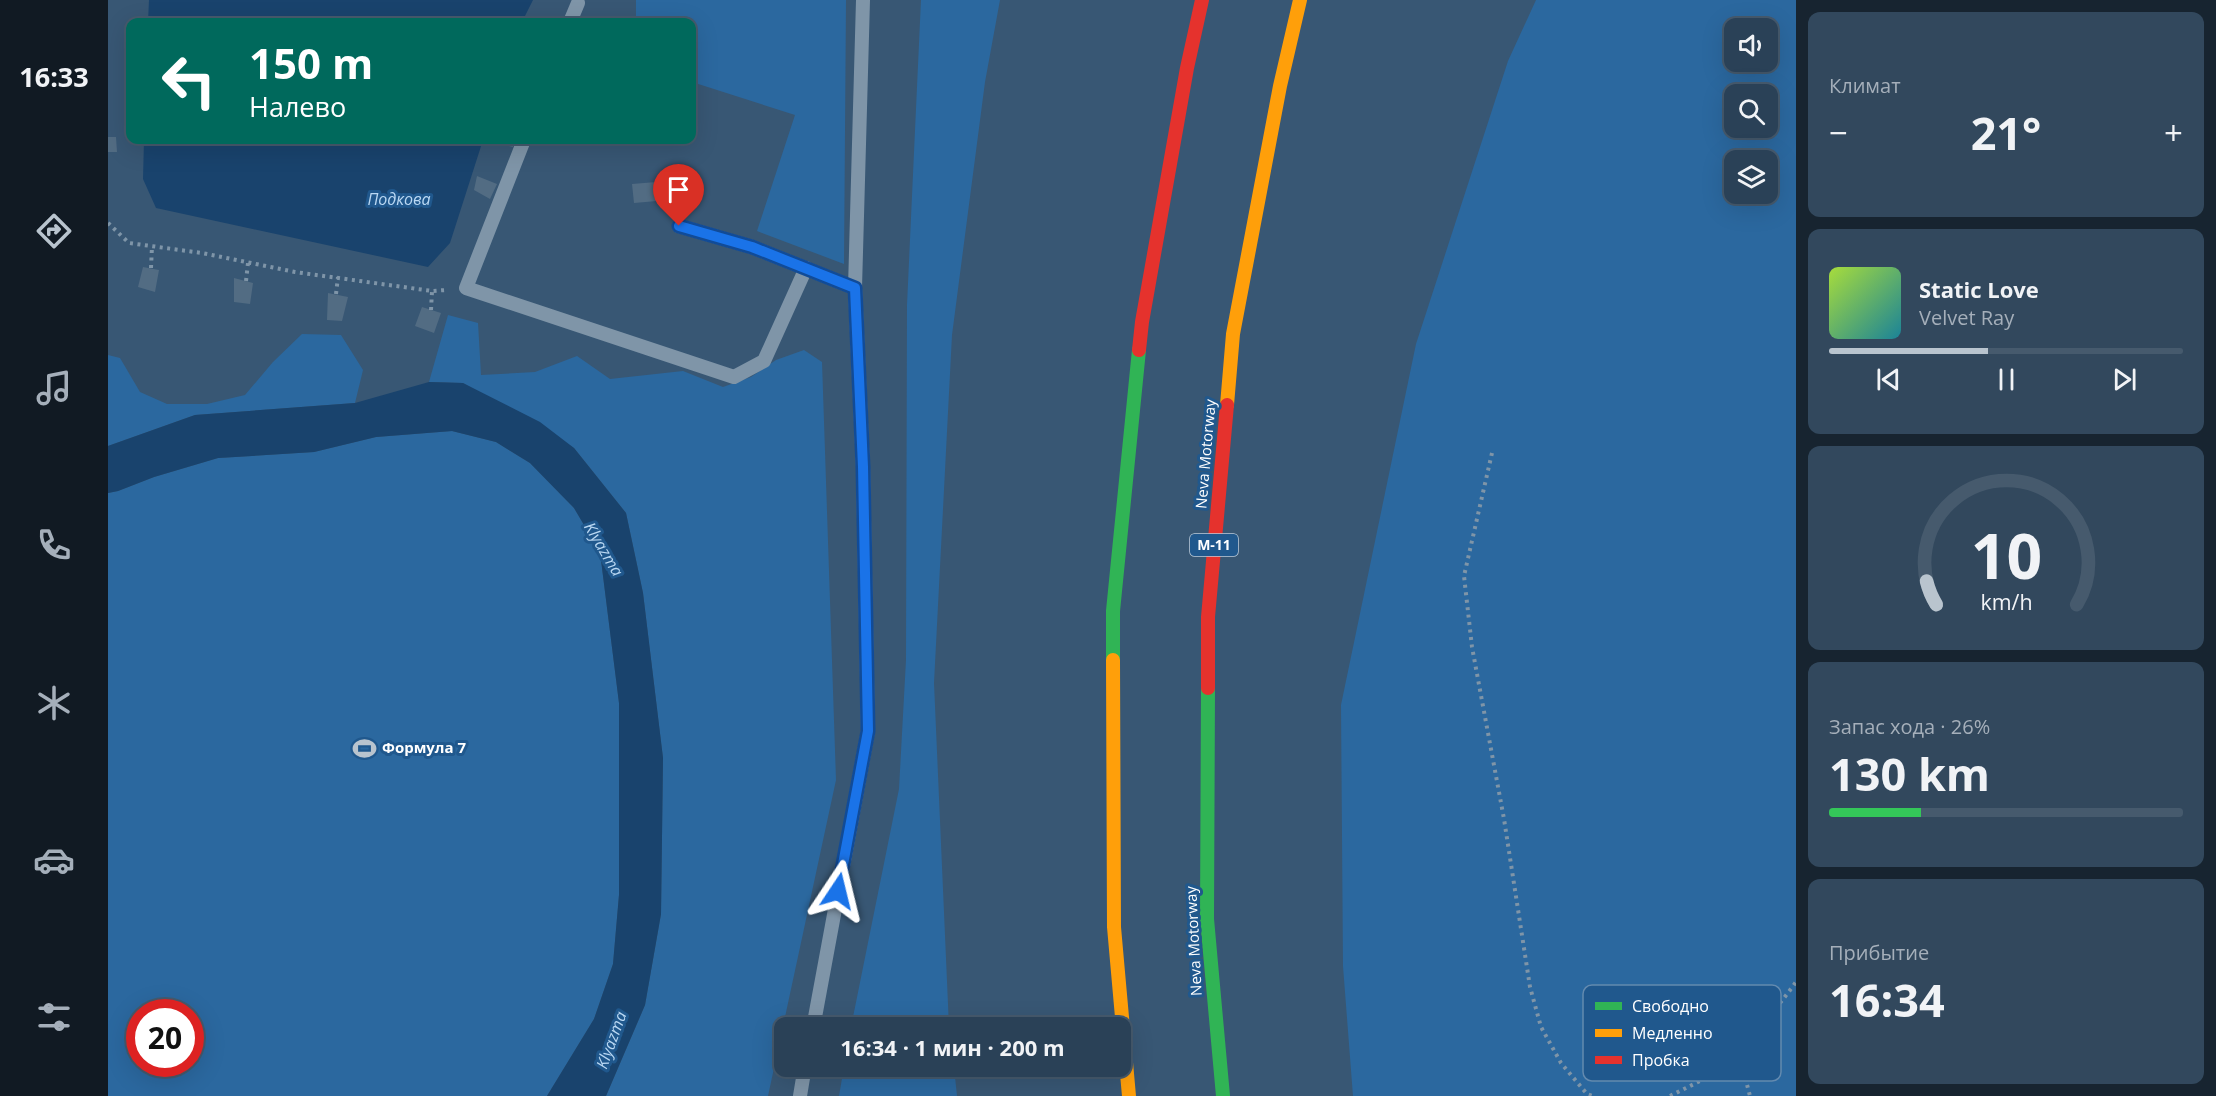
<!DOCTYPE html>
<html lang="ru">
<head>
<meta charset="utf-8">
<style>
  body { margin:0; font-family:"Open Sans",sans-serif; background:#32485d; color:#f1f3f6; height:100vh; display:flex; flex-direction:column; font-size:22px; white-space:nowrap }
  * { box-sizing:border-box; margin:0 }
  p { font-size:20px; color:#a5afba }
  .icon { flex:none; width:33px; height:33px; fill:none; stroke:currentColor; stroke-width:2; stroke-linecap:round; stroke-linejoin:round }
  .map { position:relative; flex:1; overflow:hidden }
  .panel { display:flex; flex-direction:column; gap:12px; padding:12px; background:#172430; width:420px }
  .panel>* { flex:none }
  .hud { position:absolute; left:18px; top:18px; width:570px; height:126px; border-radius:12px; box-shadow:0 6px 24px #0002,0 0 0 2px #465a6d; background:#00695c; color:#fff; overflow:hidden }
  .fabs { position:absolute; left:1616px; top:18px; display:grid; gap:12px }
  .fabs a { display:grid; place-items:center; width:54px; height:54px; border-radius:12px; background:#2a4157; box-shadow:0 6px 24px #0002,0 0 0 2px #465a6d; font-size:30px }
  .speed { position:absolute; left:18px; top:999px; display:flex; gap:12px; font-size:30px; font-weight:700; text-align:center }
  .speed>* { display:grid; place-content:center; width:78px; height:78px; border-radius:50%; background:#2a4157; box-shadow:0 6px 24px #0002,0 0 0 2px #465a6d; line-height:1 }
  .speed .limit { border:9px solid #d22; background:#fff; color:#111 }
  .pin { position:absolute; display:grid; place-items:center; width:51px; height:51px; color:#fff; margin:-62px -26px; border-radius:50% 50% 50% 0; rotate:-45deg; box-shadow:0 0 6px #0007 }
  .pin .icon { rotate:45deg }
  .me { position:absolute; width:66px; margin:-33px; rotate:10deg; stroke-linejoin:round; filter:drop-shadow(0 0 4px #0008) }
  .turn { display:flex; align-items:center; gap:21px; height:126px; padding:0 24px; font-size:27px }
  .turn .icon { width:78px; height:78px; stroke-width:2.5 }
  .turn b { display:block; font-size:42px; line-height:51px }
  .big { font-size:45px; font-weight:700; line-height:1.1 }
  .panel .card { flex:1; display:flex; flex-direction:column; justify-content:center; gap:9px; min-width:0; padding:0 21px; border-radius:12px; background:#32485d }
  .panel .dial { align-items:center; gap:0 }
  .dial svg { height:156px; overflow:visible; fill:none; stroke:#465a6d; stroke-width:7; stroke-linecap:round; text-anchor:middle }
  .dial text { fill:#f1f3f6; stroke:none }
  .song { display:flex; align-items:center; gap:18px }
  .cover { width:72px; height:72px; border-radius:9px; background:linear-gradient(135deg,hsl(80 70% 55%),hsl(190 70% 35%)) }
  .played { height:6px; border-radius:3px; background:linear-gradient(90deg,#b9c4ce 45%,#465a6d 45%) }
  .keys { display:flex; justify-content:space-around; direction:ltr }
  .heat { display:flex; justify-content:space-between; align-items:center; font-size:33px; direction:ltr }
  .charge { height:9px; border-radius:4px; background:linear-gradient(90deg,#34c759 26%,#465a6d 0) }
  .trip { position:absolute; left:666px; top:1017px; width:357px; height:60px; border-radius:12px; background:#2a4157; box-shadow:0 6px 24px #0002,0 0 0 2px #465a6d; font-weight:700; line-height:60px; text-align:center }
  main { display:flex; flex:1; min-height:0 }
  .dock { display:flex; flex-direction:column; width:108px; justify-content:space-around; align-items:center; background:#111a23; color:#a5afba }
  .dock .icon { width:42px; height:42px }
  .dock .on { color:#b9c4ce }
  .dock b { font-size:27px; color:#f1f3f6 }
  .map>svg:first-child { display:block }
  .green { fill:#2b689f; fill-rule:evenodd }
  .water { fill:#19436d }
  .building { fill:#526c83 }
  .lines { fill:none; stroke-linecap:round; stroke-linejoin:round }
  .path { stroke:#7f95a8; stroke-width:4; stroke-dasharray:3 4.5; stroke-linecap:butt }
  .lane { stroke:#7f95a8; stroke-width:14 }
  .fast { stroke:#30b455; stroke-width:14 }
  .slow { stroke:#ff9f0a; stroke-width:14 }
  .jam { stroke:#e5322d; stroke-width:14 }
  .route-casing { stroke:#114b97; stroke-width:15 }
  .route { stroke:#1a73e8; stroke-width:10 }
  .labels { text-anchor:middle; stroke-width:6; stroke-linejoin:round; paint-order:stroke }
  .shield { fill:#20588d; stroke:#bccddd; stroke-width:1.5 }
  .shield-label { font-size:14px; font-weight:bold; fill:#fff }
  .street-label { font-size:15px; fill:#fff; stroke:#20588d }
  .poi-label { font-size:15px; font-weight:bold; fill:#fff; stroke:#20588d; text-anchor:start }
  .water-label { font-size:16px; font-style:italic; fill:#bad8f3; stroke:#20588d }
  .key { fill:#20588d; stroke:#638aaf; stroke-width:1.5 }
  .key-label { font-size:16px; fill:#fff }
</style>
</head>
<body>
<main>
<nav class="dock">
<b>16:33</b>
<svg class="icon on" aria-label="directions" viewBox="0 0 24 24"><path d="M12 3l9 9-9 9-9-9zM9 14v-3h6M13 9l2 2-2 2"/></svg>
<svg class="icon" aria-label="music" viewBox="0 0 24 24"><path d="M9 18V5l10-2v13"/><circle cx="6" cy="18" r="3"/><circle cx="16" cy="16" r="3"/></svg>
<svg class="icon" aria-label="phone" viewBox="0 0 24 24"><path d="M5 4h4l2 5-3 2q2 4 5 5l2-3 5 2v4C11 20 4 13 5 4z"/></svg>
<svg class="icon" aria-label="climate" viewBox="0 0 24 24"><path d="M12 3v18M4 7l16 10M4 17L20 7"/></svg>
<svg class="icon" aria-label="car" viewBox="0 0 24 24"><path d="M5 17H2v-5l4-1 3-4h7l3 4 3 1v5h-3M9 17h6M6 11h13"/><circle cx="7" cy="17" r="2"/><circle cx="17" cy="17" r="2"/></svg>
<svg class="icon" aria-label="filters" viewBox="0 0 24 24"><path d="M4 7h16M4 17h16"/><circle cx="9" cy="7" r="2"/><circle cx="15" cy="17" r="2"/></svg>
</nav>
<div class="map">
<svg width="1688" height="1096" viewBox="0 0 1688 1096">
  <rect width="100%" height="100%" fill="#385774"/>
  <path class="green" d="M 528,0 L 738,0 L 736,264 L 649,231 L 687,115 L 584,82 L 584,22 L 528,22 Z
    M 813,0 L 892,0 L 877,82 L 844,335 L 826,683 L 841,1027 L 743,1027 L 791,789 L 798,660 L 799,305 Z
    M 1428,0 L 1688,0 L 1688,1096 L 1245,1096 L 1235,966 L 1233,705 L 1308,344 L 1400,61 ZM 1659,28 L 1659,62 L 1626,62 L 1626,28 ZM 1659,94 L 1659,128 L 1626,128 L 1626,94 ZM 1659,160 L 1659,194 L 1626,194 L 1626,160 Z
    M 340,315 L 370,323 L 373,375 L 427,372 L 469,356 L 502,379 L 575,371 L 615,387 L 643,377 L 668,360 L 696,350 L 714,362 L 728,780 L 660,1096 L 498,1096 L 537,1005 L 553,914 L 555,758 L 535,593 L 518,513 L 466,448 L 355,383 L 321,382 Z
    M 194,334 L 233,335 L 255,370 L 247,403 L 87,415 L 0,446 L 0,355 L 12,358 L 32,392 L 59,404 L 99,404 L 137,395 L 165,362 Z
    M 344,431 L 388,442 L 422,463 L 466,508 L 492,552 L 511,703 L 511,895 L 505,964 L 486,1019 L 439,1096 L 0,1096 L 0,493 L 10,491 L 46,477 L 110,458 L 206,452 L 268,437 ZM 32,1012 L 82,1012 L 82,1064 L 32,1064 Z
    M 736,1067 L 846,1067 L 849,1096 L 731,1096 Z"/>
  <path class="water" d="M 41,0 L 425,0 L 414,22 L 40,22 Z
    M 36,140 L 375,140 L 342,243 L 320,267 L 48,208 L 35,179 Z
    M 321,382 L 355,383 L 432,422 L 466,448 L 518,513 L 535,593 L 555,758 L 553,914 L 537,1005 L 498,1096 L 439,1096 L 486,1019 L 505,964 L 511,895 L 511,703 L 492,552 L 466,508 L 422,463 L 388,442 L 344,431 L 268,437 L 206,452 L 110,458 L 46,477 L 10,491 L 0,493 L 0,446 L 87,415 L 247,403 Z"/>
  <path class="building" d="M 492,17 L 517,20 L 517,22 L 491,22 Z
    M 0,137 L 8,137 L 9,152 L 0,152 Z
    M 385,140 L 407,140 L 405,147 L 384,142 Z
    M 369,176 L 389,184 L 382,199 L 366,190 Z
    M 548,182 L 549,201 L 526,203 L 524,184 Z
    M 35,267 L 51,270 L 47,292 L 30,287 Z
    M 126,278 L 145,283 L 142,304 L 126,302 Z
    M 220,293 L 240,297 L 234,321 L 219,320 Z
    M 314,307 L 333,313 L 326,333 L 307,326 Z"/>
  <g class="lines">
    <path class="path" d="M 0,223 L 21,243 L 94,253 L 187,272 L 324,291 L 338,290
      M 43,268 L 44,246
      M 138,281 L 140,263
      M 228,294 L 230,277
      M 323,310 L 324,291
      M 1384,453 L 1356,576 L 1364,647 L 1396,819 L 1422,987 L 1433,1027 L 1453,1063 L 1479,1094 L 1485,1096
      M 1620,1057 C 1645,1034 1668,1010 1688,982
      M 1562,1096 L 1596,1079 L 1620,1057 L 1637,1077 L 1642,1096"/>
    <path class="lane" d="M 462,22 L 470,3
      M 416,140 L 358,288 L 626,377 L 656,361 L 698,268
      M 571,226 L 644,247 L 747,288
      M 705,1028 L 760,731 L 755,467 L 747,288 L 755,0
      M 692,1096 L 697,1066"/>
    <path class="fast" d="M 1005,660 L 1005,611 L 1031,350
      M 1100,688 L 1099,919 L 1115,1096"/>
    <path class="slow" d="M 1119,405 L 1125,334 L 1172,86 L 1192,0
      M 1005,660 L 1006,927 L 1021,1096"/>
    <path class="jam" d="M 1031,350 L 1034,322 L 1079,68 L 1094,0
      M 1100,688 L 1100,617 L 1119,405"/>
  </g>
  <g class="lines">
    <defs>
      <path id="route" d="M 571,226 L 644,247 L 747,288 L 755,467 L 760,731 L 730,891"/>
    </defs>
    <use href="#route" class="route-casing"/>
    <use href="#route" class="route"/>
  </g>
  <defs>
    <symbol id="stadium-bare" viewBox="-9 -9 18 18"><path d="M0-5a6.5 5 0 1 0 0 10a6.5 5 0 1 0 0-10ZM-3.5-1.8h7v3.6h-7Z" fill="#b9c4ce" stroke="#20588d" stroke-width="2.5" paint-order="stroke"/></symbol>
  </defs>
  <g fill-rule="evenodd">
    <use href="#stadium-bare" x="240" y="732" width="33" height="33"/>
  </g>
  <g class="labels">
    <rect class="shield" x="1082" y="534" width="48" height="22" rx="4.5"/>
    <g class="shield-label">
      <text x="1106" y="550">М-11</text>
    </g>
    <g class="street-label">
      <text transform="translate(1098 454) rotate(-85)" y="5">Neva Motorway</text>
      <text transform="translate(1086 941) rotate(-93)" y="5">Neva Motorway</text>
    </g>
    <g class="poi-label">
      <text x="274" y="753">Формула 7</text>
    </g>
    <g class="water-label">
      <text x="291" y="205">Подкова</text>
      <text transform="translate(496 549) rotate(59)" y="6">Klyazma</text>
      <text transform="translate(503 1040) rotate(-70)" y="6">Klyazma</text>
    </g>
  </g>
  <rect x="1475" y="985" width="198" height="96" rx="9" class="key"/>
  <rect x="1487" y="1002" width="27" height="8" fill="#30b455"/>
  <rect x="1487" y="1029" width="27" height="8" fill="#ff9f0a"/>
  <rect x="1487" y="1056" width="27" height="8" fill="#e5322d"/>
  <g class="key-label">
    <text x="1524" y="1012">Свободно</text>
    <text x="1524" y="1039">Медленно</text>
    <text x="1524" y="1066">Пробка</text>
  </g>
</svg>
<div class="fabs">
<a><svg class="icon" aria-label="sound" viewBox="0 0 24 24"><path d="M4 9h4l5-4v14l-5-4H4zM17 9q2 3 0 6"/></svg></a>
<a><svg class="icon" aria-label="search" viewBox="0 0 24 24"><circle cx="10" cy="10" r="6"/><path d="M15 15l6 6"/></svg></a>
<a><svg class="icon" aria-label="layers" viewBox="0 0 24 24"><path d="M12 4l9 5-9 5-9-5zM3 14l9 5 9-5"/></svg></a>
</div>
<div class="speed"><div class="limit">20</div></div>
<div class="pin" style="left:571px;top:226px;background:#d93025"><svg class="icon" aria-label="arrive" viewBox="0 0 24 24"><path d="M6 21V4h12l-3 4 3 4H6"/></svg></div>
<svg class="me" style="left:730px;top:891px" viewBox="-20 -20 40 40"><path d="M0-17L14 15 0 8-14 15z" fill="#1a73e8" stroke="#fff" stroke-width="4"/></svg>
<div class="trip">16:34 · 1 мин · 200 m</div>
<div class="hud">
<div class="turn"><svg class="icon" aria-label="left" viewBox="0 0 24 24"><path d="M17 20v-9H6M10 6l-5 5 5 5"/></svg><div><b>150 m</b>Налево</div></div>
</div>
</div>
<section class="panel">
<div class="card"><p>Климат</p>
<div class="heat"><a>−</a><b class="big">21°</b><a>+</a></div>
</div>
<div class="card">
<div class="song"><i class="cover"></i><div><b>Static Love</b><p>Velvet Ray</p></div></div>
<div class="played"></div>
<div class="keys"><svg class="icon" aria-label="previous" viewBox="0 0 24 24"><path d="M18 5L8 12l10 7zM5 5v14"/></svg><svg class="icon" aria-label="pause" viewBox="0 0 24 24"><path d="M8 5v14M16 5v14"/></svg><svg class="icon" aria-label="next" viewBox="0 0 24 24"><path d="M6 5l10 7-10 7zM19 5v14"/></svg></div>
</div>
<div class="card dial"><svg viewBox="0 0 100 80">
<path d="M14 69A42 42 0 1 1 86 69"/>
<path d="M14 69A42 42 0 0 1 9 57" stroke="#b9c4ce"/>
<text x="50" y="56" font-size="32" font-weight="700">10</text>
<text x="50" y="72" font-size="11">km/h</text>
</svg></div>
<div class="card"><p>Запас хода · 26%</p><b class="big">130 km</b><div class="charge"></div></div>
<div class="card"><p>Прибытие</p><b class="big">16:34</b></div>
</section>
</main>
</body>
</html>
